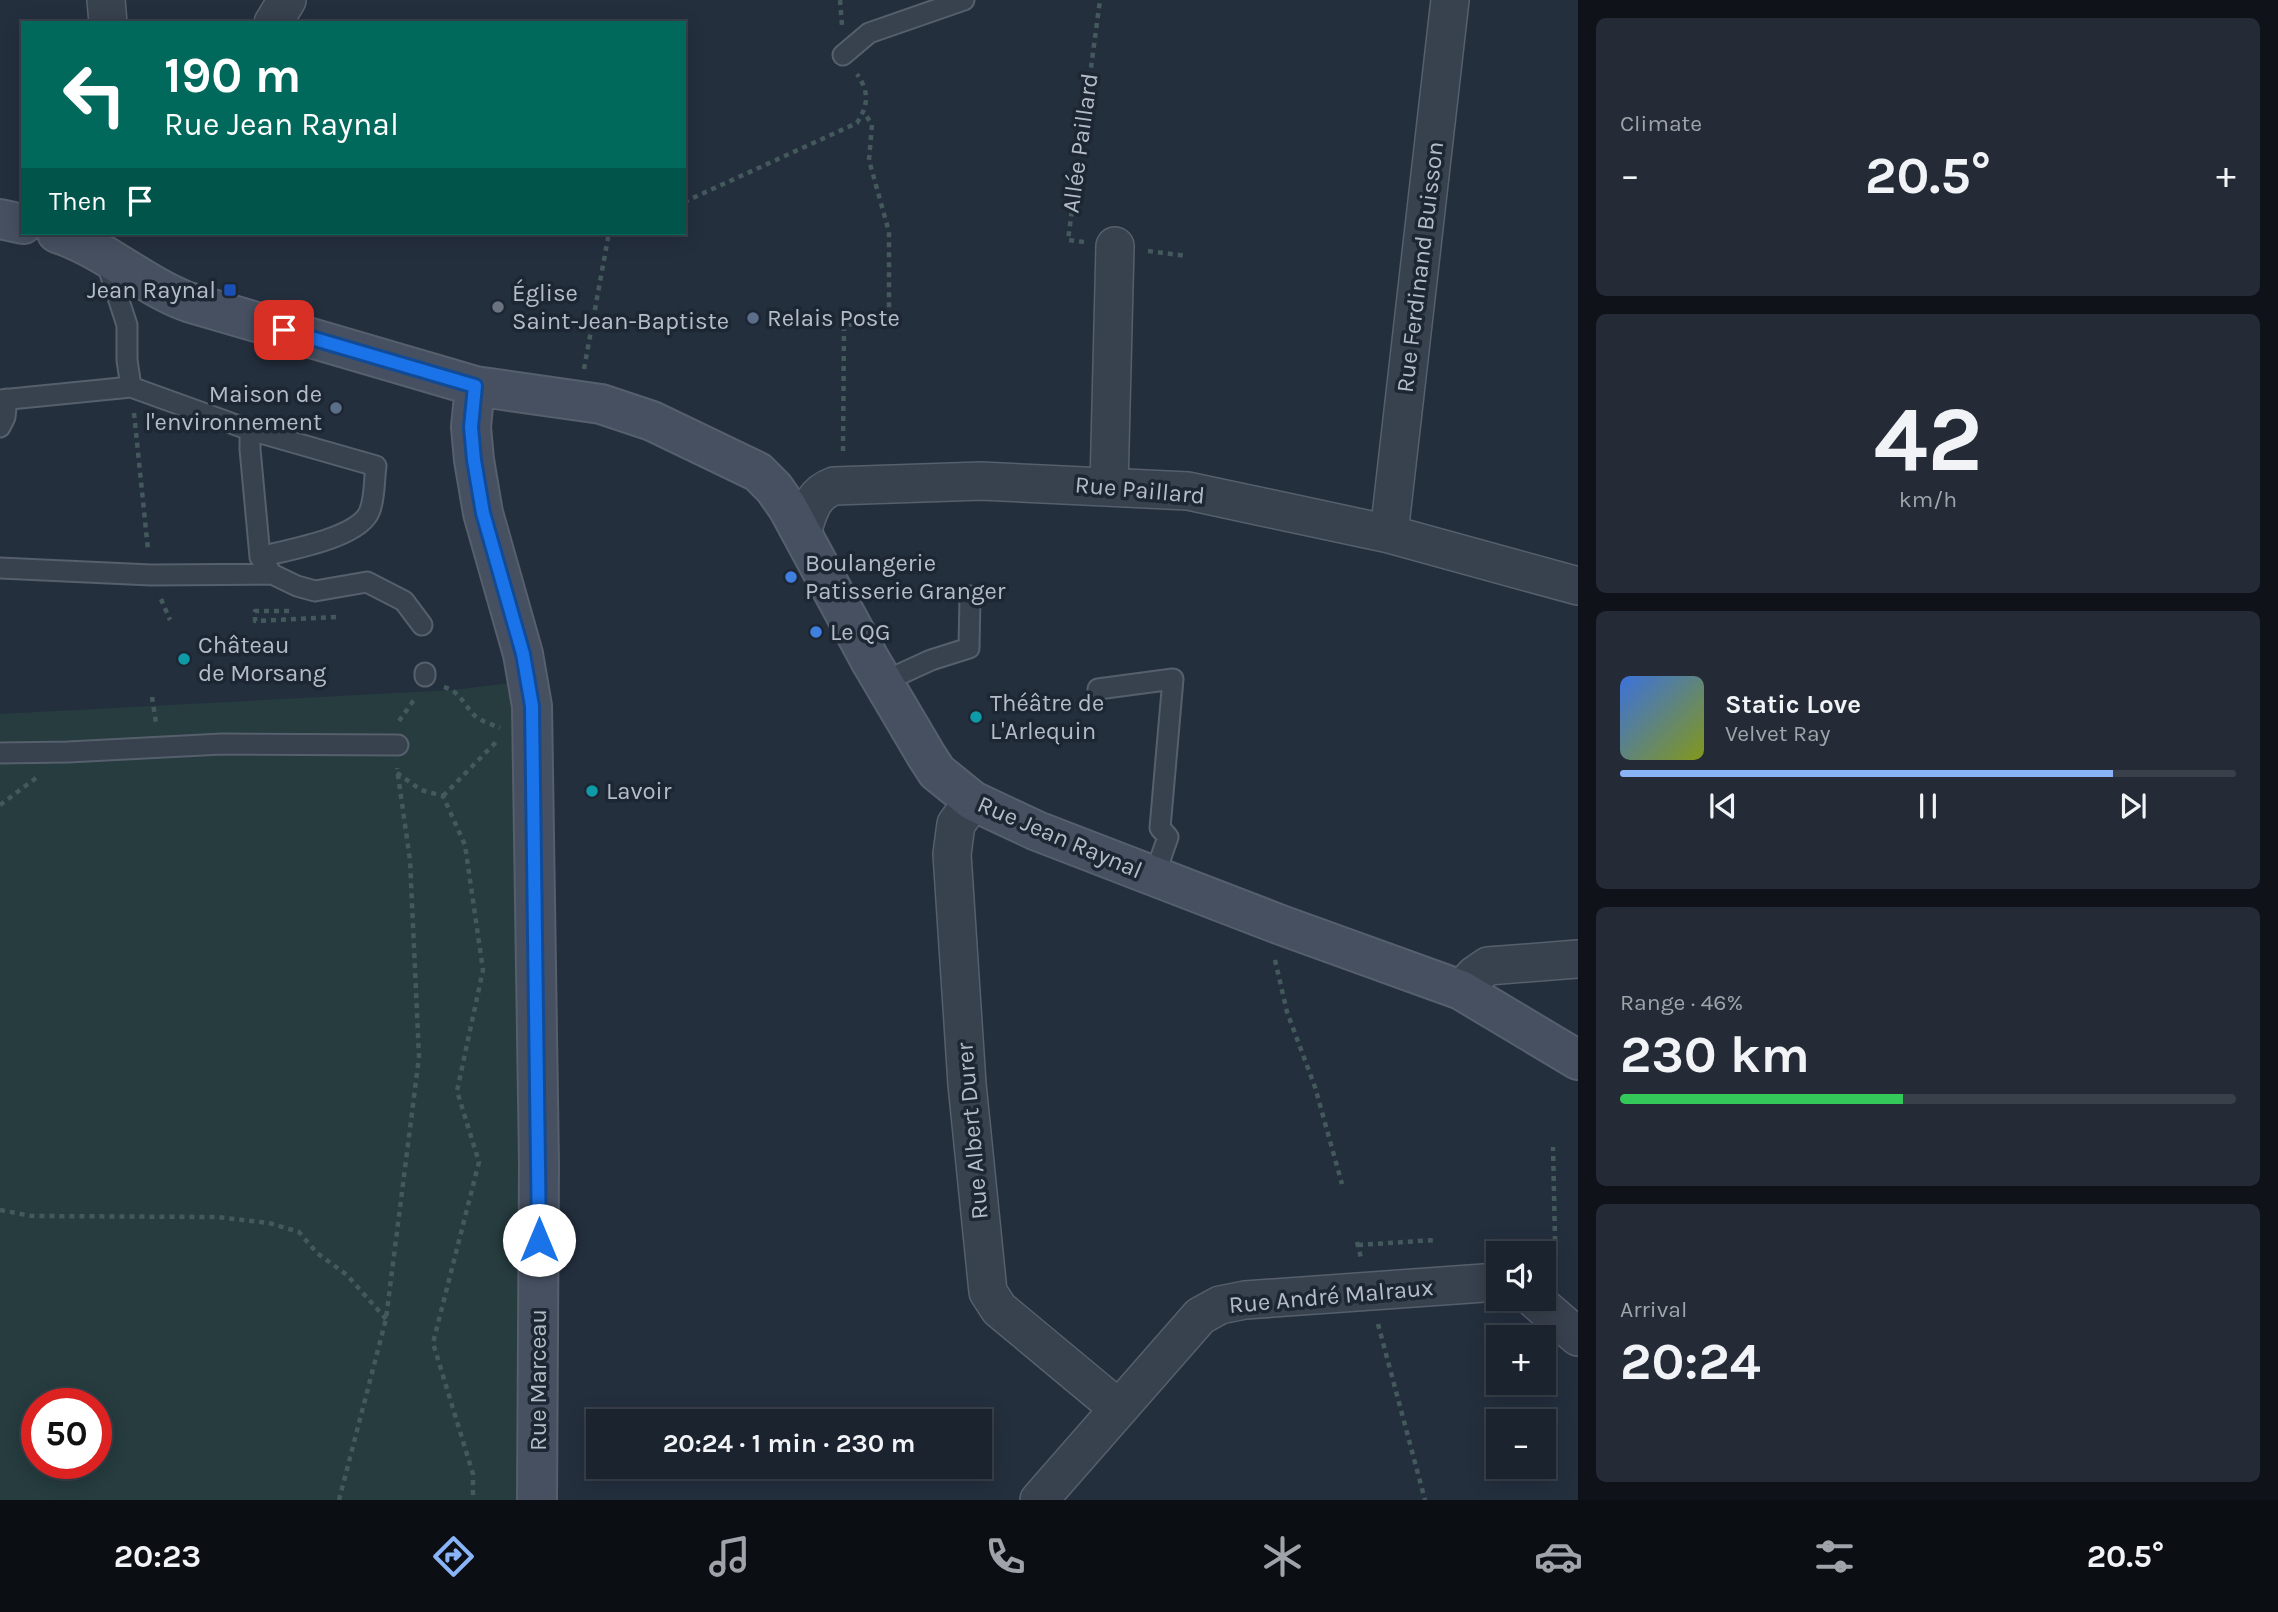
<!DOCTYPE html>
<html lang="en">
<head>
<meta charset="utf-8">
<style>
  body { margin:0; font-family:Karla,sans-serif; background:#242b36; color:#f1f3f6; height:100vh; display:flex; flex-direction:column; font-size:26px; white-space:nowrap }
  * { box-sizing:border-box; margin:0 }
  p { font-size:23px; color:#a0a4aa }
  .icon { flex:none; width:38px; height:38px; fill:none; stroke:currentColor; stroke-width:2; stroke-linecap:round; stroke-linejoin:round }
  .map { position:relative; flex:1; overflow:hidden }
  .sheet { display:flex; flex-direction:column; gap:18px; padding:18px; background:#0f1319; width:700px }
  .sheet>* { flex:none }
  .guide { position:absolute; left:21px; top:21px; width:665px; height:214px; border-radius:0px; box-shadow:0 4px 18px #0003,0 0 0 2px #39404a; background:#00695c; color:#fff; overflow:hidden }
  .controls { position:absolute; left:1486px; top:1241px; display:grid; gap:14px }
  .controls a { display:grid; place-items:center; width:70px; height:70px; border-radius:0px; background:#1b232e; box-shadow:0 4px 18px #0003,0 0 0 2px #39404a; font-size:35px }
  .speed { position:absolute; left:21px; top:1388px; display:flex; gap:14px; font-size:35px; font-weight:700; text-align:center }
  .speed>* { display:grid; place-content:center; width:91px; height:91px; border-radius:50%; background:#1b232e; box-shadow:0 4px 18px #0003,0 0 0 2px #39404a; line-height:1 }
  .speed .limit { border:10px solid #d22; background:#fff; color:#111 }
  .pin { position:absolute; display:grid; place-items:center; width:60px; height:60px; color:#fff; margin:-30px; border-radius:14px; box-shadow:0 4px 10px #0006 }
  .me { position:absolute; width:77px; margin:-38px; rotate:0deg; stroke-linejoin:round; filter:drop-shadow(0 0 5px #0008) }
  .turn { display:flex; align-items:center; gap:24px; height:147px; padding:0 28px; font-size:32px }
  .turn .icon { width:91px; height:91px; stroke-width:2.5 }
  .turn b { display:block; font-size:49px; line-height:60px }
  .then { display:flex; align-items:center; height:66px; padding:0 28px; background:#0003; gap:14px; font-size:26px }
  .big { font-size:52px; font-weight:700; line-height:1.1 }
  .sheet .tile { flex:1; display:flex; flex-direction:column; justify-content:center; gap:10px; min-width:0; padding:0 24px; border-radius:10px; background:#242b36 }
  .sheet .dial { align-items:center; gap:0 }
  .dial b { font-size:91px; line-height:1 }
  .song { display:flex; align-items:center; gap:21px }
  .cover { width:84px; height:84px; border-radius:10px; background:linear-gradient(135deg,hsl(220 70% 55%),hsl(70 70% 35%)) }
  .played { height:7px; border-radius:4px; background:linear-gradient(90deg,#8ab4f8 80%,#39404a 80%) }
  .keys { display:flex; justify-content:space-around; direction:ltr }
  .heat { display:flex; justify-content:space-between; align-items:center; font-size:38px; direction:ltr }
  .charge { height:10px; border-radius:5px; background:linear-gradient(90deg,#34c759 46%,#39404a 0) }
  .trip { position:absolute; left:586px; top:1409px; width:406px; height:70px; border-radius:0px; background:#1b232e; box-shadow:0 4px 18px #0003,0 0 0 2px #39404a; font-weight:700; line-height:70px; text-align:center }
  .tabs { display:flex; height:112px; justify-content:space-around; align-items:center; background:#0b0e12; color:#a0a4aa }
  .tabs .icon { width:49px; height:49px }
  .tabs .on { color:#8ab4f8 }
  .tabs b { font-size:32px; color:#f1f3f6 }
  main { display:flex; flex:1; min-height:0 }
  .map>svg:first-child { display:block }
  .green { fill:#263c3f; fill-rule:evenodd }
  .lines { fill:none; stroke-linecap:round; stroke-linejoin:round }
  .lane-casing { stroke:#565f6c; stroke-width:23 }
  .street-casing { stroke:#565f6c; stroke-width:40 }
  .secondary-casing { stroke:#565f6c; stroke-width:42 }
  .path { stroke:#44595c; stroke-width:4.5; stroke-dasharray:5 5; stroke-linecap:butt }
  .lane { stroke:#38414e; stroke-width:19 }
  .street { stroke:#38414e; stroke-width:37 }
  .secondary { stroke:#465061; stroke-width:38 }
  .route-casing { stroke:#114b97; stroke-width:18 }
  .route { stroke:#1a73e8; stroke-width:12 }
  .transit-dot { fill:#1a4fb4; stroke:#1d2633; stroke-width:2.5 }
  .worship-dot { fill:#6b7280; stroke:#1d2633; stroke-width:2.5 }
  .service-dot { fill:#5c6f8a; stroke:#1d2633; stroke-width:2.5 }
  .shop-dot { fill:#3f7fe0; stroke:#1d2633; stroke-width:2.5 }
  .culture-dot { fill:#0f9aa8; stroke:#1d2633; stroke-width:2.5 }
  .labels { text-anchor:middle; stroke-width:7; stroke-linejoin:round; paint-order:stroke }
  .street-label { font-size:24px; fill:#b4bcc9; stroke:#1d2633 }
  .poi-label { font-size:24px; fill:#b4bcc9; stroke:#1d2633; text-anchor:start }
</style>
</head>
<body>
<main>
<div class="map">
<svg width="1578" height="1500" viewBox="0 0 1578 1500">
  <rect width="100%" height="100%" fill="#242f3e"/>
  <path class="green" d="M 509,683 L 520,801 L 523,1500 L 0,1500 L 0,714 L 453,690 ZM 37,1404 L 96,1404 L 96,1463 L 37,1463 Z"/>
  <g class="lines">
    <defs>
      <path id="lane" d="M 843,55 L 869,33 L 964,0
        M 106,261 L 127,325 L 127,360 L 131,387 L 250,430 L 376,466 C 374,480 375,497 370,510 C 361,538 287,550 260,557
        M 0,400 L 131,387
        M 0,427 L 5,417 L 7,399
        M 250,430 L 250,449 L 260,557 L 272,574 L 297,586 L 315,591 L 367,582 L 404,601 L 422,625
        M 0,568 L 151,575 L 272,574
        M 425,673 L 425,676
        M 883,682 L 931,660 L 969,648 L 970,596
        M 1098,689 L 1173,679 L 1160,828 L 1168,837 L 1154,877
        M 0,753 L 68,752 L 222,744 L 398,745"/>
      <path id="street" d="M 106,0 L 108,23
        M 273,23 L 287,0
        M 1109,486 L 1115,246
        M 802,532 C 809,511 812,494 834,486 L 981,481 L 1188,491 L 1389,534 L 1578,586
        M 1389,534 L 1450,0
        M 973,801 L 956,824 L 952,854 L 967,1084 L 988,1292 L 999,1309 L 1118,1408
        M 1461,990 L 1475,975 L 1488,966 L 1578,959
        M 1533,1298 L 1578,1337
        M 1039,1500 L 1200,1316 L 1220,1305 L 1245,1300 L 1498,1282"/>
      <path id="secondary" d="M 0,219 L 23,224
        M 57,233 C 105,249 141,284 188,302 L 475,386 L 601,404 L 652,421 L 758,472 L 774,488 L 788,508 L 870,660 L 926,755 L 937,772 L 973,801 L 1037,831 L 1281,925 L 1461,990 L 1578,1060
        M 475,386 L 471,427 L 474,460 L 483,513 L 523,654 L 532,706 L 539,1164 L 537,1500"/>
    </defs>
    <use href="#lane" class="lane-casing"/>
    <use href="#street" class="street-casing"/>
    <use href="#secondary" class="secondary-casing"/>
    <path class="path" d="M 840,0 L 842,25
      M 684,202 L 857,123 C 868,105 870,93 857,74
      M 1084,242 L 1068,240 L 1100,0
      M 1148,251 L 1187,256
      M 839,327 L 889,316 L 889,232 L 869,160 L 872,125 L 864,112
      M 584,369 L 608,238 L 618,233
      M 134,413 L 148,550
      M 843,451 L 844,326
      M 161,599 L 170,620
      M 289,611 L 255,611 L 255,621 L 336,617
      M 444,687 C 460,692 463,703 473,714 C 479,721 492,724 500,728
      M 152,697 L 156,723
      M 399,721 L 416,697
      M 397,773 L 421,790 L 443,796 L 465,845 L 483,970 L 457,1091 L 479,1162 L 433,1343 L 473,1474 L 473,1500
      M 443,796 L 499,739
      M 0,805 L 36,778
      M 1275,960 L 1287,1012 L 1315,1087 L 1342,1184
      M 0,1210 L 32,1216 L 217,1217 L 269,1223 L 299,1232 L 317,1253 L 347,1275 L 386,1319
      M 1357,1242 L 1361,1258
      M 1358,1245 L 1435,1240
      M 1544,1269 L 1555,1240 L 1553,1147
      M 1378,1324 L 1425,1500
      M 339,1500 L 386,1319 L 419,1057 L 410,860 L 397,768"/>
    <use href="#lane" class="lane"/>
    <use href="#street" class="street"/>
    <use href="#secondary" class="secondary"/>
  </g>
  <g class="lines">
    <defs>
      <path id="route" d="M 284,330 L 475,386 L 471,427 L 474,460 L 483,513 L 523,654 L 532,706 L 539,1240"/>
    </defs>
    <use href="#route" class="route-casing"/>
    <use href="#route" class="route"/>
  </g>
  <rect class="transit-dot" x="223" y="283" width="14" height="14" rx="3.5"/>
  <circle class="worship-dot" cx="498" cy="307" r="7"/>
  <g class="service-dot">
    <circle cx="753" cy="318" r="7"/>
    <circle cx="336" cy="408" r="7"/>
  </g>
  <g class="shop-dot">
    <circle cx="791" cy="577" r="7"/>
    <circle cx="816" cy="632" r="7"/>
  </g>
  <g class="culture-dot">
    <circle cx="184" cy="659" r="7"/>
    <circle cx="976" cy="717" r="7"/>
    <circle cx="592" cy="791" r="7"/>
  </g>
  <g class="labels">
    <g class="street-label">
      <text transform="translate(1080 143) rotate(-82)" y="8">Allée Paillard</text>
      <text transform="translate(1420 267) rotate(-83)" y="8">Rue Ferdinand Buisson</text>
      <text transform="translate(1140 490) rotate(5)" y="8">Rue Paillard</text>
      <text transform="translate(1060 837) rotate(23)" y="8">Rue Jean Raynal</text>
      <text transform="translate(972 1131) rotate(-95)" y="8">Rue Albert Durer</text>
      <text transform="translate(1331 1296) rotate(-5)" y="8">Rue André Malraux</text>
      <text transform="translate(538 1380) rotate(-90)" y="8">Rue Marceau</text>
    </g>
    <g class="poi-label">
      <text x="216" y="298" text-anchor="end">Jean Raynal</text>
      <text x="512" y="301">Église<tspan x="512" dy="28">Saint-Jean-Baptiste</tspan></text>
      <text x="767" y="326">Relais Poste</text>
      <text x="322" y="402" text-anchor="end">Maison de<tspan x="322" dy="28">l'environnement</tspan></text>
      <text x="805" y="571">Boulangerie<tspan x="805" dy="28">Patisserie Granger</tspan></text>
      <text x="830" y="640">Le QG</text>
      <text x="198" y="653">Château<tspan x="198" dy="28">de Morsang</tspan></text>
      <text x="990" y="711">Théâtre de<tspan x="990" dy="28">L'Arlequin</tspan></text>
      <text x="606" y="799">Lavoir</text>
    </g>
  </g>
</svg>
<div class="controls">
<a><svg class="icon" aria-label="sound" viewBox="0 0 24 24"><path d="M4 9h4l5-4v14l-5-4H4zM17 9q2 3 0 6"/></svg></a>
<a>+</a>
<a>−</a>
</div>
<div class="speed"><div class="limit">50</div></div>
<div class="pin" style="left:284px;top:330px;background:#d93025"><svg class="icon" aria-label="arrive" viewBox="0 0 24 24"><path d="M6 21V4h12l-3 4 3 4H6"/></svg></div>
<svg class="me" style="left:539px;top:1240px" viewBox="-20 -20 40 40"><circle r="19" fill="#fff"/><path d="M0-13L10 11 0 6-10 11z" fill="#1a73e8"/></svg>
<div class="trip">20:24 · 1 min · 230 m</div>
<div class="guide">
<div class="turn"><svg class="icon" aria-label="left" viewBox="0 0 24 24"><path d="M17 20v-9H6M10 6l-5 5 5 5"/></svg><div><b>190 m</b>Rue Jean Raynal</div></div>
<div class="then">Then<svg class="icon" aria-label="arrive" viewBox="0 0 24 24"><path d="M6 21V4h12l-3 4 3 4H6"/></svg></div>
</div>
</div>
<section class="sheet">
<div class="tile"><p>Climate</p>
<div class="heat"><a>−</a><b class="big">20.5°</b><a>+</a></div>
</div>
<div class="tile dial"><b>42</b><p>km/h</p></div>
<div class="tile">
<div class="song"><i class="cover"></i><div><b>Static Love</b><p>Velvet Ray</p></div></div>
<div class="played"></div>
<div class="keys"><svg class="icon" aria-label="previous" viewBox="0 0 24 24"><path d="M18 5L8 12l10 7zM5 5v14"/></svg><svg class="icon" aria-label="pause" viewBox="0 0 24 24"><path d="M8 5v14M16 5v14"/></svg><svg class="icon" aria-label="next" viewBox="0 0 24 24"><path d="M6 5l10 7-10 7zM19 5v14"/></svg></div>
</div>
<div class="tile"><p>Range · 46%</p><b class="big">230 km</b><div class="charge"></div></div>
<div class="tile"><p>Arrival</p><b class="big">20:24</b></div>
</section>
</main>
<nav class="tabs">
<b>20:23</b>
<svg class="icon on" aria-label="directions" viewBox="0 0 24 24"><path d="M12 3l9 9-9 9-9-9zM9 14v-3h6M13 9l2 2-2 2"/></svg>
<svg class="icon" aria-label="music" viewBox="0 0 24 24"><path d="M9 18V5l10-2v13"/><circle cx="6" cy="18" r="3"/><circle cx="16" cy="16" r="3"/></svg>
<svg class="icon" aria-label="phone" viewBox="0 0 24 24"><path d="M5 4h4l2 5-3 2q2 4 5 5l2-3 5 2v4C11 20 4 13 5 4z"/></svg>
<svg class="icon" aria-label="climate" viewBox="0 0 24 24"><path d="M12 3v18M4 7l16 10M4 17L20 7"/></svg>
<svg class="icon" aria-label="car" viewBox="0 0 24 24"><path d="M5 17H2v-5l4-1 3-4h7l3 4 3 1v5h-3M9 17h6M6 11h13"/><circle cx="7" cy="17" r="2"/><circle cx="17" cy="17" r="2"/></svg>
<svg class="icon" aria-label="filters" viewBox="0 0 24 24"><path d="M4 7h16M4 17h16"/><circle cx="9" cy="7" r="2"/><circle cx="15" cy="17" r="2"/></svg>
<b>20.5°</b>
</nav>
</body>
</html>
